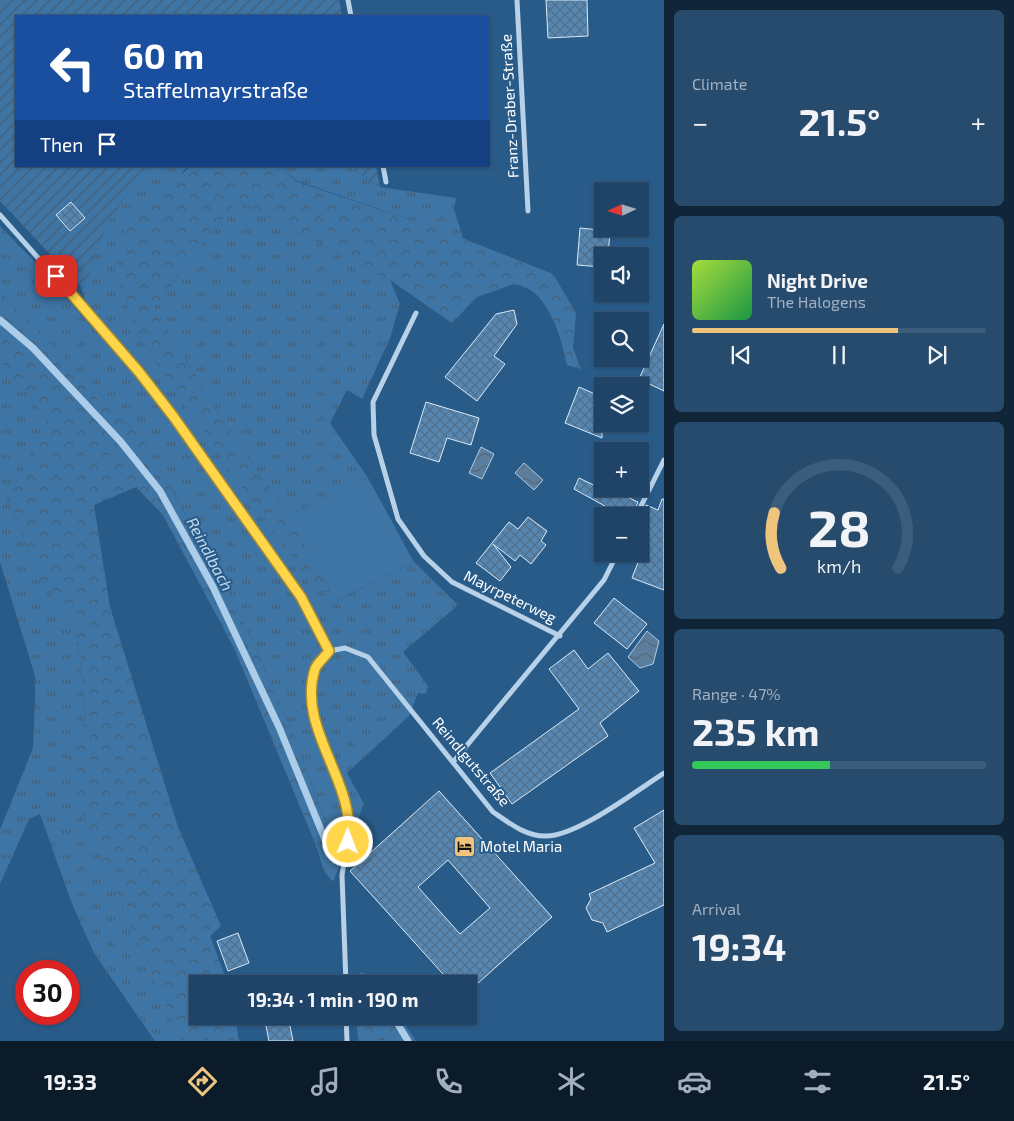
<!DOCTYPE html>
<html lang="en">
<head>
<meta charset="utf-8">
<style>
  body { margin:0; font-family:"Exo 2",sans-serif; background:#274b6d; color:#f1f3f6; height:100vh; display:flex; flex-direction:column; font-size:19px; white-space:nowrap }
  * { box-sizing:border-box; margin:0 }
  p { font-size:16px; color:#a1b0c0 }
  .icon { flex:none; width:28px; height:28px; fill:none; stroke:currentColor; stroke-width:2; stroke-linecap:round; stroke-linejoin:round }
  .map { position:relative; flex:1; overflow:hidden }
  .sheet { display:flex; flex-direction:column; gap:10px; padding:10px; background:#112539; width:350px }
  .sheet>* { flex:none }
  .top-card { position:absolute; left:15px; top:15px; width:475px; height:152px; border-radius:0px; box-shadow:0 1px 4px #0004,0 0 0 1px #3c5c7b; background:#1a4fa0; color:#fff; overflow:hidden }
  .needle { width:32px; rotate:266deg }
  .controls { position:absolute; left:594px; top:182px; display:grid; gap:10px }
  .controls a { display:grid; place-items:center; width:55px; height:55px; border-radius:0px; background:#1f4467; box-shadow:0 1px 4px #0004,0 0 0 1px #3c5c7b; font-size:25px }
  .speed { position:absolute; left:15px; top:960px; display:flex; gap:10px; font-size:25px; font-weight:700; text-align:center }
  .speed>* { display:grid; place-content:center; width:65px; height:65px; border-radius:50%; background:#1f4467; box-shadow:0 1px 4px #0004,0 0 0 1px #3c5c7b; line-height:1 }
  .speed .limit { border:8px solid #d22; background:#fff; color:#111 }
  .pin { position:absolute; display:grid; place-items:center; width:42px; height:42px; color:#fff; margin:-21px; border-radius:10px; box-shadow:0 2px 8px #0006 }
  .me { position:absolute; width:55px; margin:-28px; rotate:1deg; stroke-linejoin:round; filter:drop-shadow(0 0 4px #0008) }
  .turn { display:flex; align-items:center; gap:18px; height:105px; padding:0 25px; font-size:22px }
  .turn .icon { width:65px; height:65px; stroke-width:2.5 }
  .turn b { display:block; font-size:35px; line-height:42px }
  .then { display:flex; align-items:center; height:48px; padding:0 25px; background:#0003; gap:10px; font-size:19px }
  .big { font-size:38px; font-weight:700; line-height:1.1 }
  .sheet .tile { flex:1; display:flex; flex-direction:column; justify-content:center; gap:8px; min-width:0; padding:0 18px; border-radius:8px; background:#274b6d }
  .sheet .dial { align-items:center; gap:0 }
  .dial svg { height:130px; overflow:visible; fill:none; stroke:#3c5c7b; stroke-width:7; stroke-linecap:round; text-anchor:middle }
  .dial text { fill:#f1f3f6; stroke:none }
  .song { display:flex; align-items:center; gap:15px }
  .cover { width:60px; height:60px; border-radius:8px; background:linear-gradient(135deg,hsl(80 70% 55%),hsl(140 70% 35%)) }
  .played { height:5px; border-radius:2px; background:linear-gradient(90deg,#efc57d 70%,#3c5c7b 70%) }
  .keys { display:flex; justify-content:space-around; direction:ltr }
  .heat { display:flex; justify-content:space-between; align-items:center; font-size:28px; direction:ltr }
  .charge { height:8px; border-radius:4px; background:linear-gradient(90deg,#34c759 47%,#3c5c7b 0) }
  .trip { position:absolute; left:189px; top:975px; width:288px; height:50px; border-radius:0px; background:#1f4467; box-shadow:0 1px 4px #0004,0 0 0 1px #3c5c7b; font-weight:700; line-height:50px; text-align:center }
  .menu { display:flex; height:80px; justify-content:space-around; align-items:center; background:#0c1b29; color:#a1b0c0 }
  .menu .icon { width:35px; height:35px }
  .menu .active { color:#efc57d }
  .menu b { font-size:22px; color:#f1f3f6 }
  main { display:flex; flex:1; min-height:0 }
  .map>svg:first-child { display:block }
  .grass { fill:url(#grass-tufts) }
  .forest { fill:url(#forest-crowns) }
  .park { fill:#3e75a5 }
  .garden { fill:url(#garden-furrows) }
  .water { fill:url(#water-waves); stroke:#abcde9 }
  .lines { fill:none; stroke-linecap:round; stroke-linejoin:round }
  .stream { stroke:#abcde9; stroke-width:7 }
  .building { fill:url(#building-cross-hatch); stroke:#daeaf7; fill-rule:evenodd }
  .street { stroke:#b6d1e8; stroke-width:5 }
  .route-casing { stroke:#a68a30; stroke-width:12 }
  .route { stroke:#ffd54a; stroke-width:9 }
  .labels { text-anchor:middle; stroke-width:4; stroke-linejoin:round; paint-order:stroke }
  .street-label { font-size:15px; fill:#fff; stroke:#295b89 }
  .poi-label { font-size:15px; fill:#fff; stroke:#295b89; text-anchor:start }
  .water-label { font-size:16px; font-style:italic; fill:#c2dbf0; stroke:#295b89 }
</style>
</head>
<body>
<main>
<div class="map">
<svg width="664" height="1041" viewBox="0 0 664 1041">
  <defs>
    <pattern id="grass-tufts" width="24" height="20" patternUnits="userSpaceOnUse" patternTransform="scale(1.25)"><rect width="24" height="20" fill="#3e75a5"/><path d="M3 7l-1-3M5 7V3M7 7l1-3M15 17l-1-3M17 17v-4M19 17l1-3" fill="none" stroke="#465e74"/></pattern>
    <pattern id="forest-crowns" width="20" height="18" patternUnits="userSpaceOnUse" patternTransform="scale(1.25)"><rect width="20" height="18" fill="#3e75a5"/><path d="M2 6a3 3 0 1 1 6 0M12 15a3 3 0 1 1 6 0" fill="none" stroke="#465e74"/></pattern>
    <pattern id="garden-furrows" width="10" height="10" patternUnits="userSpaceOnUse" patternTransform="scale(1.25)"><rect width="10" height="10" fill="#3e75a5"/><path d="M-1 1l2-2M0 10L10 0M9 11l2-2" fill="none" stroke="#465e74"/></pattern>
    <pattern id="water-waves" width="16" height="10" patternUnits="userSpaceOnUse" patternTransform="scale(1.25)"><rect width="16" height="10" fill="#5c7d9c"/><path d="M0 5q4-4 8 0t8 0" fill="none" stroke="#556778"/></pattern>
    <pattern id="building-cross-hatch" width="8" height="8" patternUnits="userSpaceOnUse" patternTransform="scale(1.25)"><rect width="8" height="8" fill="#5687b2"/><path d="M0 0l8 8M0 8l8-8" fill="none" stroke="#526f89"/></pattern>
  </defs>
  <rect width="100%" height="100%" fill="#295b89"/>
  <path class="grass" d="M 155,166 L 191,166 L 185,169 L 115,268 L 315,592 L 331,591 L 337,601 L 414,562 L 458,605 L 403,652 L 428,686 L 426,694 L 418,693 L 409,716 L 347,773 L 364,804 L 333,882 L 324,871 L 315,843 L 330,835 L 293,733 L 236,606 L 148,447 L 77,370 L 0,293 L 0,226 L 33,260 L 94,330 L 81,287 C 94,270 90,266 97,248 C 110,218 128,186 155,166 Z
    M 281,166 L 348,166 L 380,187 L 456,198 L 454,209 L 463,238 L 295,180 Z
    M 237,200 L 390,280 L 400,304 L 390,338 L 362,399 L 347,390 L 330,423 L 368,478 L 288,515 L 215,408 L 154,307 Z
    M 0,361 L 48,420 L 7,500 L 42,582 L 77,631 L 86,718 L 69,751 L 176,1030 L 183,1041 L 155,1041 L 94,953 L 72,904 L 40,814 L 29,819 L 0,884 L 0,830 L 33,748 L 35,699 L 35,676 L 0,562 Z"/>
  <path class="forest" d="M 191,166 L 281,166 L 295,181 L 452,234 L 553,274 L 576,313 L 573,348 L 581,369 L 567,365 C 562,342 553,307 532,291 C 528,288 520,286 514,284 L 477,297 L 452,323 L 390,280 L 237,200 L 154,307 L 215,408 L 288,515 L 331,591 L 315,592 L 149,353 L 124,300 L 115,268 L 127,223 Z
    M 0,293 L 77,370 L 148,447 L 236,606 L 293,733 L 330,836 L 315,843 L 235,650 L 163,515 L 136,487 L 94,505 L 110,607 L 178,827 L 221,926 L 210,936 L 228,984 L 198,984 L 198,1016 L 235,1016 L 239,1041 L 183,1041 L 176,1030 L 76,798 L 69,751 L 86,718 L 77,631 L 42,582 L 7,500 L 48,420 L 0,361 Z
    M 360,972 L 374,977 L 378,984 L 353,984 Z
    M 356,1016 L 399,1016 L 416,1041 L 358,1041 Z"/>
  <path class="park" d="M 368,478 L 414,562 L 336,601 L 288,515 Z"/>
  <path class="garden" d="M 0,0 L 339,0 L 342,16 L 16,16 L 16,166 L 155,166 C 128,186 110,218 97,248 C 90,266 94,270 81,287 L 0,201 Z
    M 348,166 L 376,166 L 380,187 Z"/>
  <path class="water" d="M 481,447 L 494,454 L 482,479 L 469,473 Z
    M 524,463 L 543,480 L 534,490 L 515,473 Z
    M 647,631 L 659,641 L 653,664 L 640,668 L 628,657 Z"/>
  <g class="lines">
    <path class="stream" d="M 0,320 L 33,348 L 121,442 L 160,491 L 213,587 L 279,727 L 328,847
      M 369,980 L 372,984
      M 393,1016 L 408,1041"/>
  </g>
  <path class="building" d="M 546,0 L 587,0 L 588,36 L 548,38 Z
    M 71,202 L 85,218 L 70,231 L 56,215 Z
    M 580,228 L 610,231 L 608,256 L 602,256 L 602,267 L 577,265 Z
    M 514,310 L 517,324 L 494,356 L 505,364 L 477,401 L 445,377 L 496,314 Z
    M 664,324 L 664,391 L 639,379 Z
    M 579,387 L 602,397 L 602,438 L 565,423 Z
    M 426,402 L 479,418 L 471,445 L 447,438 L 439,462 L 410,453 Z
    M 579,478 L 602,489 L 632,489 L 627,497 L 638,502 L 632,516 L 623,516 L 574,489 Z
    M 662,499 L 664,499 L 664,590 L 632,578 L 650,531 L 640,526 L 640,518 L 646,505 L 658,510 Z
    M 528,517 L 547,531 L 541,541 L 546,545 L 531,564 L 520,555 L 515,561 L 493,544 L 511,567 L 500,581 L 476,563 L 509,522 L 518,529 Z
    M 614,598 L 647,624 L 627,649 L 594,623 Z
    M 574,650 L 588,669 L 608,653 L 639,691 L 600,723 L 608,736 L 512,804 L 490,773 L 579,709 L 549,669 Z
    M 439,791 L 552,917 L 477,984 L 452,984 L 350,871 ZM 448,860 L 490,908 L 460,934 L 418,887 Z
    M 664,810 L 664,905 L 607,932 L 603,923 L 592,920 L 586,908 L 591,899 L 589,894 L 655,863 L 634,828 Z
    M 238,933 L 249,963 L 228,971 L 217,941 Z
    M 264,1016 L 288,1016 L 293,1041 L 269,1041 Z"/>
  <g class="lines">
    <path class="street" d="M 348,0 L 351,16
      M 517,0 L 528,211
      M 383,166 L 386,182
      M 0,215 L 139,372 L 173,416 L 301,597 L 329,651
      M 416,313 L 373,402 L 374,435 L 398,519 L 424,556 L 452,582 L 560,636
      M 636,516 L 664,460
      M 329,651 L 345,648 L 368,657 L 493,812 C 508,822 525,836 545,836 C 576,837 636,791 664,773
      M 329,651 L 316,667 L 312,687 L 315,722 L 341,788 L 350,825 L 342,875 L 346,984
      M 454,761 L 604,580 L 617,554
      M 346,1016 L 347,1041"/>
  </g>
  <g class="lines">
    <defs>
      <path id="route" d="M 56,276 L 139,372 L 173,416 L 301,597 L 329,651 C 325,657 317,663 315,669 C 296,729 357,782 348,842"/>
    </defs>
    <use href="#route" class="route-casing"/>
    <use href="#route" class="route"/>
  </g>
  <defs>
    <symbol id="hotel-square" viewBox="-11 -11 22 22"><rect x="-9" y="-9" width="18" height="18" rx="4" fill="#efc57d" stroke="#295b89"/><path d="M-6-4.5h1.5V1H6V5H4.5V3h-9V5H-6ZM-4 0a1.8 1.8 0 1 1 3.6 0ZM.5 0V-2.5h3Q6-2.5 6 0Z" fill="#111"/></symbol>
  </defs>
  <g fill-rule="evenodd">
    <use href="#hotel-square" x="452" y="834" width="25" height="25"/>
  </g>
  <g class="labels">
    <g class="street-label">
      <text transform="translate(510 106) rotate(-93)" y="5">Franz-Draber-Straße</text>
      <text transform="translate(510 597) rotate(26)" y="5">Mayrpeterweg</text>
      <text transform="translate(471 762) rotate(50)" y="5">Reindlgutstraße</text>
    </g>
    <g class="poi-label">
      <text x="480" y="852">Motel Maria</text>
    </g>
    <g class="water-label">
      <text transform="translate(210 554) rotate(62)" y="6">Reindlbach</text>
    </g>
  </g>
</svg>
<div class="controls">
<a><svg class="needle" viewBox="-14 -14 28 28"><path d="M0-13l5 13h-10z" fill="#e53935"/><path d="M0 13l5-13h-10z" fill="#a1b0c0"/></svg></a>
<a><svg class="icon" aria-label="sound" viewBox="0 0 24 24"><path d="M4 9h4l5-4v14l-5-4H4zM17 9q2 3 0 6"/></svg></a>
<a><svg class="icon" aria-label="search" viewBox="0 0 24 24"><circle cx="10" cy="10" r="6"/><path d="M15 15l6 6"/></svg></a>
<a><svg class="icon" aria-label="layers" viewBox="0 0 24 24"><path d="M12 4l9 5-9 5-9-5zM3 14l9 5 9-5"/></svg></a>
<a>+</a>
<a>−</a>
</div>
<div class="speed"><div class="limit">30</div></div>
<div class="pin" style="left:56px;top:276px;background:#d93025"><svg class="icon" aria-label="arrive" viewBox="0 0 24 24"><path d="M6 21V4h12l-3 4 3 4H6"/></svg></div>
<svg class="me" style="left:348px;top:842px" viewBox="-20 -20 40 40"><circle r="17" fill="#ffd54a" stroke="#fff" stroke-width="3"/><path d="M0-11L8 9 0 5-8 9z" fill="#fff"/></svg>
<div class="trip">19:34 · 1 min · 190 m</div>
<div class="top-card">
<div class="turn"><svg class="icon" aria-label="left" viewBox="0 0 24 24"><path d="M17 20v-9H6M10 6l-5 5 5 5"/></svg><div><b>60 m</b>Staffelmayrstraße</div></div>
<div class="then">Then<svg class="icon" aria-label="arrive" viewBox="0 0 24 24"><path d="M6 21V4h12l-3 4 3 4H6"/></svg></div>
</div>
</div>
<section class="sheet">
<div class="tile"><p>Climate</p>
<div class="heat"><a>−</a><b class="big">21.5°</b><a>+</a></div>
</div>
<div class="tile">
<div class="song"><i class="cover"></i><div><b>Night Drive</b><p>The Halogens</p></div></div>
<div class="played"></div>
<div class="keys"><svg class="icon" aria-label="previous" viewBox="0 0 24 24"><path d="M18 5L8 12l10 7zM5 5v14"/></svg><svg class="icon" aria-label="pause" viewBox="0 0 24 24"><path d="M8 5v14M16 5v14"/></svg><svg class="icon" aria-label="next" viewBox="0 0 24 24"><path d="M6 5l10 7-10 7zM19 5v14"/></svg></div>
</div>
<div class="tile dial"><svg viewBox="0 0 100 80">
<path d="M14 69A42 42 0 1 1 86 69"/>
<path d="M14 69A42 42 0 0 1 10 35" stroke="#efc57d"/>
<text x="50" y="56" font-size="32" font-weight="700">28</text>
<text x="50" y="72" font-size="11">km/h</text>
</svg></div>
<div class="tile"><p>Range · 47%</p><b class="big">235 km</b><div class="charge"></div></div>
<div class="tile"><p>Arrival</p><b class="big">19:34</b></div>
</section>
</main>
<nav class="menu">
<b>19:33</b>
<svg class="icon active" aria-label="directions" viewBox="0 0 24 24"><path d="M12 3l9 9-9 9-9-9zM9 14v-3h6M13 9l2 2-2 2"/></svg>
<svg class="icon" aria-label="music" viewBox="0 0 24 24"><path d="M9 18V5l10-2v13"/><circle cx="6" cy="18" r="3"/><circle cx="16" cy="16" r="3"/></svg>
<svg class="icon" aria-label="phone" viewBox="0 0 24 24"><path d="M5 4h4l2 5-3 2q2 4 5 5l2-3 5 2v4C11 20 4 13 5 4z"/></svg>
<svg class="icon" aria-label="climate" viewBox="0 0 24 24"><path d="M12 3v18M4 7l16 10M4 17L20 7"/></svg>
<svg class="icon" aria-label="car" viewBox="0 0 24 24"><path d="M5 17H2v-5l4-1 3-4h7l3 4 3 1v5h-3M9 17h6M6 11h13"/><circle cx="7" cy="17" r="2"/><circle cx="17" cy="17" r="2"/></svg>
<svg class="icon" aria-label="filters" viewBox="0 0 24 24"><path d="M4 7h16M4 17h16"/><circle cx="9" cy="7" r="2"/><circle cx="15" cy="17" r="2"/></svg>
<b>21.5°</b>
</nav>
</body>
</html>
